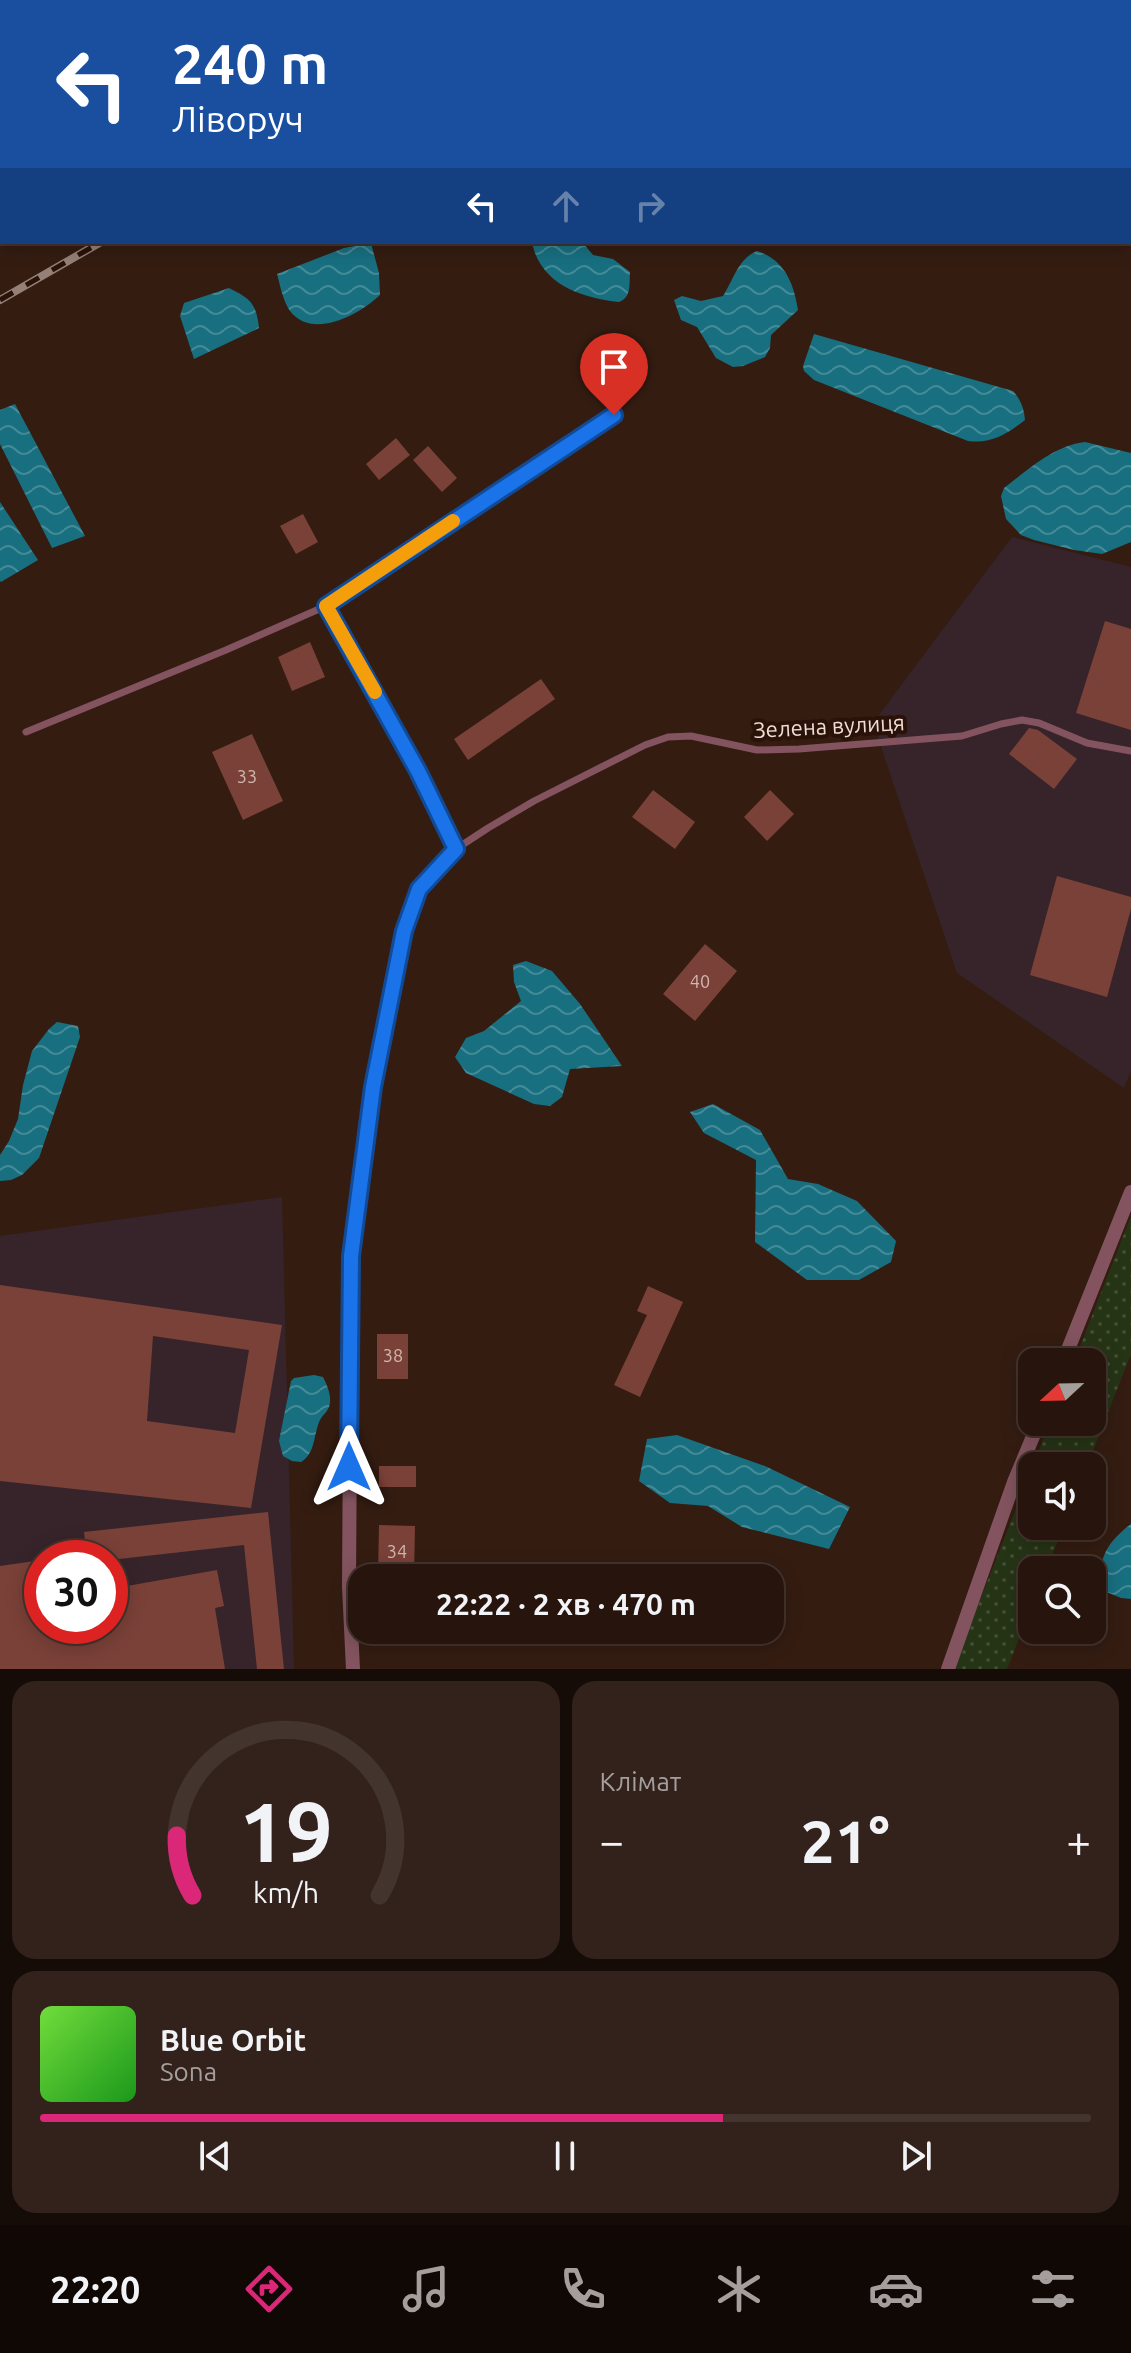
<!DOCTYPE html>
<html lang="uk">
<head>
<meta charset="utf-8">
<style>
  body { margin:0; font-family:Ubuntu,sans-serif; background:#33221b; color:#f1f3f6; height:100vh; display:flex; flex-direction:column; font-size:30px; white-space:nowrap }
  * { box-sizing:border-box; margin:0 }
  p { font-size:26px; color:#a49f9d }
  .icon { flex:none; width:44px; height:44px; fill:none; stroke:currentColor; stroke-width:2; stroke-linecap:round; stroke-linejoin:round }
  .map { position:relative; height:1669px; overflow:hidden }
  .drawer { display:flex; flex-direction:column; gap:12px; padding:12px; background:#150c07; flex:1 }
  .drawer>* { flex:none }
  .top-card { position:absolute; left:0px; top:0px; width:1132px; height:244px; box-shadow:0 4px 20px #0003,0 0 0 2px #43342e; background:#1a4fa0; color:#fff; overflow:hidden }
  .needle { width:52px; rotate:248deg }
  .tools { position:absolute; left:1018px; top:1348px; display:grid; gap:16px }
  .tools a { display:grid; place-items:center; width:88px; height:88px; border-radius:16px; background:#27150d; box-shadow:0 4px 20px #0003,0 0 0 2px #43342e; font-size:40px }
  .speed { position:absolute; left:24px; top:1540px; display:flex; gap:16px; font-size:40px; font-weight:700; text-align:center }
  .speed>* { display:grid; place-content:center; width:104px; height:104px; border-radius:50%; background:#27150d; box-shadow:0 4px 20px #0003,0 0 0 2px #43342e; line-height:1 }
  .speed .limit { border:12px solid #d22; background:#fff; color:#111 }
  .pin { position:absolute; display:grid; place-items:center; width:68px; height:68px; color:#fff; margin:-82px -34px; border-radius:50% 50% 50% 0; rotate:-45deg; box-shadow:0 0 8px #0007 }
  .pin .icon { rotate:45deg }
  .me { position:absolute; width:88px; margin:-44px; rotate:0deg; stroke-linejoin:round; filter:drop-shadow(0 0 6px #0008) }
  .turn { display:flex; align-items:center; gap:28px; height:168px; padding:0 40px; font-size:36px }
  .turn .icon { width:104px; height:104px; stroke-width:2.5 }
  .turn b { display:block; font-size:56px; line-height:68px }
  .lanes { display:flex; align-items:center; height:76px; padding:0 40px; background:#0003; justify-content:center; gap:40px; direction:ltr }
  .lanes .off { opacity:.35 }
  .big { font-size:60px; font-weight:700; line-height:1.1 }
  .drawer .card { flex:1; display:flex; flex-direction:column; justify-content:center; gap:12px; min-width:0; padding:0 28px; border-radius:24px; background:#33221b }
  .drawer .dial { align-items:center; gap:0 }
  .dial svg { height:208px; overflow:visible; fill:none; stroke:#43342e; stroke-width:7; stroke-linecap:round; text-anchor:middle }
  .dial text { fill:#f1f3f6; stroke:none }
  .song { display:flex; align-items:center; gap:24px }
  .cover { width:96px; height:96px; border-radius:12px; background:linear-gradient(135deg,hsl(100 70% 55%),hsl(120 70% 35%)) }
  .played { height:8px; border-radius:4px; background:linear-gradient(90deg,#db2777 65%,#43342e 65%) }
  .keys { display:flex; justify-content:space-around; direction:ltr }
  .heat { display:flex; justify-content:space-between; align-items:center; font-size:44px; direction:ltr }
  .drawer .tiles { flex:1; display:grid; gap:12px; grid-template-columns:1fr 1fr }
  .card:last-child { grid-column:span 2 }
  .trip { position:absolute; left:348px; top:1564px; width:436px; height:80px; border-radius:24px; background:#27150d; box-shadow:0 4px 20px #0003,0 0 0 2px #43342e; font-weight:700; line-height:80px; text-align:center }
  .tab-bar { display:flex; height:128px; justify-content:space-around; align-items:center; background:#100805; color:#a49f9d }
  .tab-bar .icon { width:56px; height:56px }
  .tab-bar .current { color:#db2777 }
  .tab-bar b { font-size:36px; color:#f1f3f6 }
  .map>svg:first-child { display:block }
  .industrial { fill:#37242a; fill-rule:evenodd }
  .grass { fill:url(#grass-dots) }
  .water { fill:url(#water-waves) }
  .building { fill:#7a4138; fill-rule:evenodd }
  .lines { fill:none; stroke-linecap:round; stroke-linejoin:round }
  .service { stroke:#83545f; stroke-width:7 }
  .minor { stroke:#83545f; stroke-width:14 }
  .rail-casing { stroke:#948076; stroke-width:8 }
  .rail { stroke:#2a1208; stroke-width:5; stroke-dasharray:15; stroke-linecap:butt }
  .route-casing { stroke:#114b97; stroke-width:20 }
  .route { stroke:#1a73e8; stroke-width:14 }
  .slow { stroke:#f59e0b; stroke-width:14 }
  .labels { text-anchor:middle; stroke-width:8; stroke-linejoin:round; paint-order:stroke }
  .number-label { font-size:18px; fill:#d2b7ae }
  .street-label { font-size:22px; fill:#efded6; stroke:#2a1208 }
</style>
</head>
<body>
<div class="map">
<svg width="1131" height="1669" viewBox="0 0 1131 1669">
  <defs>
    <pattern id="grass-dots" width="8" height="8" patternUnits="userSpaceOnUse" patternTransform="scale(2)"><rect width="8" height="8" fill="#263416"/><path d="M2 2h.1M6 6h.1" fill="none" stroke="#465137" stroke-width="1.8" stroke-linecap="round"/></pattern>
    <pattern id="water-waves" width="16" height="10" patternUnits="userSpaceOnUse" patternTransform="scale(2)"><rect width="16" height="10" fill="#186f80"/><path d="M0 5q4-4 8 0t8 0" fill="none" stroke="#458a97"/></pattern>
  </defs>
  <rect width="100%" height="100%" fill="#341c11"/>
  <path class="industrial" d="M 1012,537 L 1131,567 L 1131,1071 L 1124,1088 L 957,973 L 873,723 Z
    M 282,1197 L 294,1669 L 0,1669 L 0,1236 ZM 42,1558 L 110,1558 L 110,1626 L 42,1626 Z"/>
  <path class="grass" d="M 1131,1216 L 1131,1354 L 1087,1466 L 1033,1466 L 1050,1422 L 1092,1422 L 1092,1362 L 1074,1362 Z
    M 1032,1468 L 1032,1526 L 1064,1526 L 1046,1570 L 1032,1570 L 1032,1606 L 1007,1669 L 953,1669 Z"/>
  <path class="water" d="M 532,242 L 582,242 L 593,255 L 613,259 L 630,272 C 629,284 632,297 619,302 C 581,298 540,284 532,242 Z
    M 371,243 L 379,273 L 380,295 C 359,315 312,340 290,311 C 283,301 280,285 277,274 L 344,248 Z
    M 757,251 C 785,260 794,284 798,310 L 771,335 L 770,348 L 765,357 L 743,366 L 733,367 L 716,358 L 697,327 L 681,320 L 674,300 L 682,296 L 701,301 L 723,296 C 734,279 738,259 757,251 Z
    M 229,288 C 251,299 256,303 259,328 L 194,359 L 180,316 L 184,303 Z
    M 814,334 L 1013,391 C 1021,400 1024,408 1025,420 C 1007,434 992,444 968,441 L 814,380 L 804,371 L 803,366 Z
    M 15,404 L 85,536 L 52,548 L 0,444 L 0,410 Z
    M 1085,442 L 1131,453 L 1131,542 L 1102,554 L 1074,550 L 1034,540 L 1021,535 L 1006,519 L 1001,496 L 1004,488 C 1029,469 1053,446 1085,442 Z
    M 0,502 L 38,560 L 1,582 L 0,581 Z
    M 526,961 L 552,971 L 580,1004 L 622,1066 L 570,1069 L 562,1097 L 550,1106 L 534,1104 L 466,1073 L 455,1057 L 466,1038 L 484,1031 L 521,1001 L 514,982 L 513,965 Z
    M 57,1022 L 78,1026 L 80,1037 L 39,1158 L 22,1175 L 11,1180 L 0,1181 L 0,1155 L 9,1141 L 18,1119 L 23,1085 L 32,1051 L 49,1029 Z
    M 713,1104 L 760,1130 L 788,1179 L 818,1184 L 857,1201 L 896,1241 L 891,1262 L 859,1280 L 807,1280 L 755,1242 L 756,1160 L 704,1133 L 690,1112 Z
    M 314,1375 L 323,1377 C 327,1385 331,1394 330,1403 C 329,1411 324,1413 320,1420 C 313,1435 316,1453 301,1462 L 292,1461 L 283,1456 L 279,1441 L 291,1381 L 294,1378 Z
    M 677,1435 L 765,1466 L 850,1507 L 829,1549 L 742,1527 L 708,1506 L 670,1503 L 639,1481 L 647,1439 Z
    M 1131,1524 L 1131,1599 L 1121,1598 L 1104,1591 C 1095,1561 1107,1542 1131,1524 Z"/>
  <path class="building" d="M 396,438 L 410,455 L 379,480 L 366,464 Z
    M 428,446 L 457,478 L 442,492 L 413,460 Z
    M 303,514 L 318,542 L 296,554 L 280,526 Z
    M 1105,621 L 1131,629 L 1131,730 L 1076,713 Z
    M 310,642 L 325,677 L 292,691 L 278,657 Z
    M 541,679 L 555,699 L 468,760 L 454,739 Z
    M 1029,728 L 1038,730 L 1077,759 L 1054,789 L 1009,754 Z
    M 252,734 L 283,801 L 243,820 L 212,752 Z
    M 653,790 L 695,822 L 675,849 L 632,817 Z
    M 770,790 L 794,814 L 767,841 L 744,817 Z
    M 1057,876 L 1131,897 L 1131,909 L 1107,997 L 1030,975 Z
    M 705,944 L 737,971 L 695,1021 L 663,994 Z
    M 0,1285 L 282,1325 L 251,1508 L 0,1481 ZM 153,1336 L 249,1350 L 235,1433 L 147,1421 Z
    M 648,1286 L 683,1302 L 640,1397 L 614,1385 L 647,1315 L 637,1311 Z
    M 377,1334 L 408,1334 L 408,1379 L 377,1379 Z
    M 379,1466 L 416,1466 L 416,1487 L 379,1487 Z
    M 268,1512 L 284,1669 L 257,1669 L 244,1545 L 110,1560 L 87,1558 L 84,1532 Z
    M 379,1525 L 415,1526 L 414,1578 L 378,1578 Z
    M 42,1560 L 42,1626 L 110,1626 L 110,1589 L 217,1570 L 224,1606 L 215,1608 L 225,1669 L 0,1669 L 0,1566 Z"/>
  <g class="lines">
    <path class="service" d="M 326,606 L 614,415
      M 26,732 L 226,650 L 326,606 L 418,771 L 456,849
      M 351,1256 L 373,1087 L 404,931 L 419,889 L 456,849 L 488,828 L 534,801 L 645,745 L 668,737 L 691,736 L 757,750 L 799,749 L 962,736 L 1001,724 L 1022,720 L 1039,723 L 1087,743 L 1131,751"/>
    <path class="minor" d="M 351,1256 L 349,1587 L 353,1669
      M 1063,1362 L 1131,1192
      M 948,1669 L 1014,1482 L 1039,1422"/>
    <defs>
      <path id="rail" d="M 1130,60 L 1131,60
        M 0,300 L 101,242"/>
    </defs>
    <use href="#rail" class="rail-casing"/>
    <use href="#rail" class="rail"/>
  </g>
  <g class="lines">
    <defs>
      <path id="route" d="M 349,1467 L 351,1256 L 373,1087 L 404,931 L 419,889 L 456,849 L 418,771 L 326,606 L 614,415"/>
    </defs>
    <use href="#route" class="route-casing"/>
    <use href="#route" class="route"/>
    <path class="slow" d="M 375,692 L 326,606 L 453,521"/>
  </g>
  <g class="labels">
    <g class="number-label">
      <text x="247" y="783">33</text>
      <text x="700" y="988">40</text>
      <text x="393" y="1362">38</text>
      <text x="397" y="1558">34</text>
    </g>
    <g class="street-label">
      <text transform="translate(829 726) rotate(-3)" y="8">Зелена вулиця</text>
    </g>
  </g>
</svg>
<div class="tools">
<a><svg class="needle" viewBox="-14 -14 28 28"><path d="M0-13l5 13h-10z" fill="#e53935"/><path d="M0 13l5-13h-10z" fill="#a49f9d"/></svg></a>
<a><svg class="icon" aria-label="sound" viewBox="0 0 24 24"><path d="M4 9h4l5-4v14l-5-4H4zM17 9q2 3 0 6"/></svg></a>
<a><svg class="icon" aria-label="search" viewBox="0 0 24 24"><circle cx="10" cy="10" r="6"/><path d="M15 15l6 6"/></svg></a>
</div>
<div class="speed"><div class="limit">30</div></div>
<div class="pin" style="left:614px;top:415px;background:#d93025"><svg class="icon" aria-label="arrive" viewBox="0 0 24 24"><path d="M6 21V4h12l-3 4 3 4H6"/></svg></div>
<svg class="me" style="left:349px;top:1467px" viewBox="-20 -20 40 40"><path d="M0-17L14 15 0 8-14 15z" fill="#1a73e8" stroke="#fff" stroke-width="4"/></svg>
<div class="trip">22:22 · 2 хв · 470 m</div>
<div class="top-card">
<div class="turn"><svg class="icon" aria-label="left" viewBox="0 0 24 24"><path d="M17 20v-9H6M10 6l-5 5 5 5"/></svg><div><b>240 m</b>Ліворуч</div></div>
<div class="lanes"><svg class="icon" aria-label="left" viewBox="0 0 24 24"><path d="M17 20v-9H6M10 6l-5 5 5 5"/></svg><svg class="icon off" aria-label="ahead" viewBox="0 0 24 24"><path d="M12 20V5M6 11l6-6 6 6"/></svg><svg class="icon off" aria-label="right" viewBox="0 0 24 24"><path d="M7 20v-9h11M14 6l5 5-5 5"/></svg></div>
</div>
</div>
<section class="drawer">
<div class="tiles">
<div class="card dial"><svg viewBox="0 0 100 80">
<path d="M14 69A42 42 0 1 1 86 69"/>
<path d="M14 69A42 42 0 0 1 8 46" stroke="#db2777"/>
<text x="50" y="56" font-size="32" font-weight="700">19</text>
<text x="50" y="72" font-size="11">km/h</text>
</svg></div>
<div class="card"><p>Клімат</p>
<div class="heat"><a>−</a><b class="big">21°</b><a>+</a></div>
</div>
<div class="card">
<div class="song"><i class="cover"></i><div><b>Blue Orbit</b><p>Sona</p></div></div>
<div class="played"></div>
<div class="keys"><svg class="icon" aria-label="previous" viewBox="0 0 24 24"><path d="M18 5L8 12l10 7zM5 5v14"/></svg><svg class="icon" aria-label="pause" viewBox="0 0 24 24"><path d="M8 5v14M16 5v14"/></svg><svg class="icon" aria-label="next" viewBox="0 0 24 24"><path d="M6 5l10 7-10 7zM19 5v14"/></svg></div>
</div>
</div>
</section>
<nav class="tab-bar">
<b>22:20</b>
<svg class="icon current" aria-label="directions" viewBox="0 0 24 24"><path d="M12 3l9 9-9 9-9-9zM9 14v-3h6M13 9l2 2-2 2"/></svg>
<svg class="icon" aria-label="music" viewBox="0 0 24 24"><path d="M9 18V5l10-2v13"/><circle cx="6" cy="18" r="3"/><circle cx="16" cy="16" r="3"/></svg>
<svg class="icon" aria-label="phone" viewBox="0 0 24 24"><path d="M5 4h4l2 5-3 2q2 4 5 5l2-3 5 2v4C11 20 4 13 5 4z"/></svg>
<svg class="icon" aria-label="climate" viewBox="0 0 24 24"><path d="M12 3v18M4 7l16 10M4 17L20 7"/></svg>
<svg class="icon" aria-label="car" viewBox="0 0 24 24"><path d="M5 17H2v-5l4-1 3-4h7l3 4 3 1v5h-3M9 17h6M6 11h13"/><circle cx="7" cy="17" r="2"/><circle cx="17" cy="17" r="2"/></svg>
<svg class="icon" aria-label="filters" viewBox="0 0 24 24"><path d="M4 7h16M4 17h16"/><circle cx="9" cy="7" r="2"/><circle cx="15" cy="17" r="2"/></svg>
</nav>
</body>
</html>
